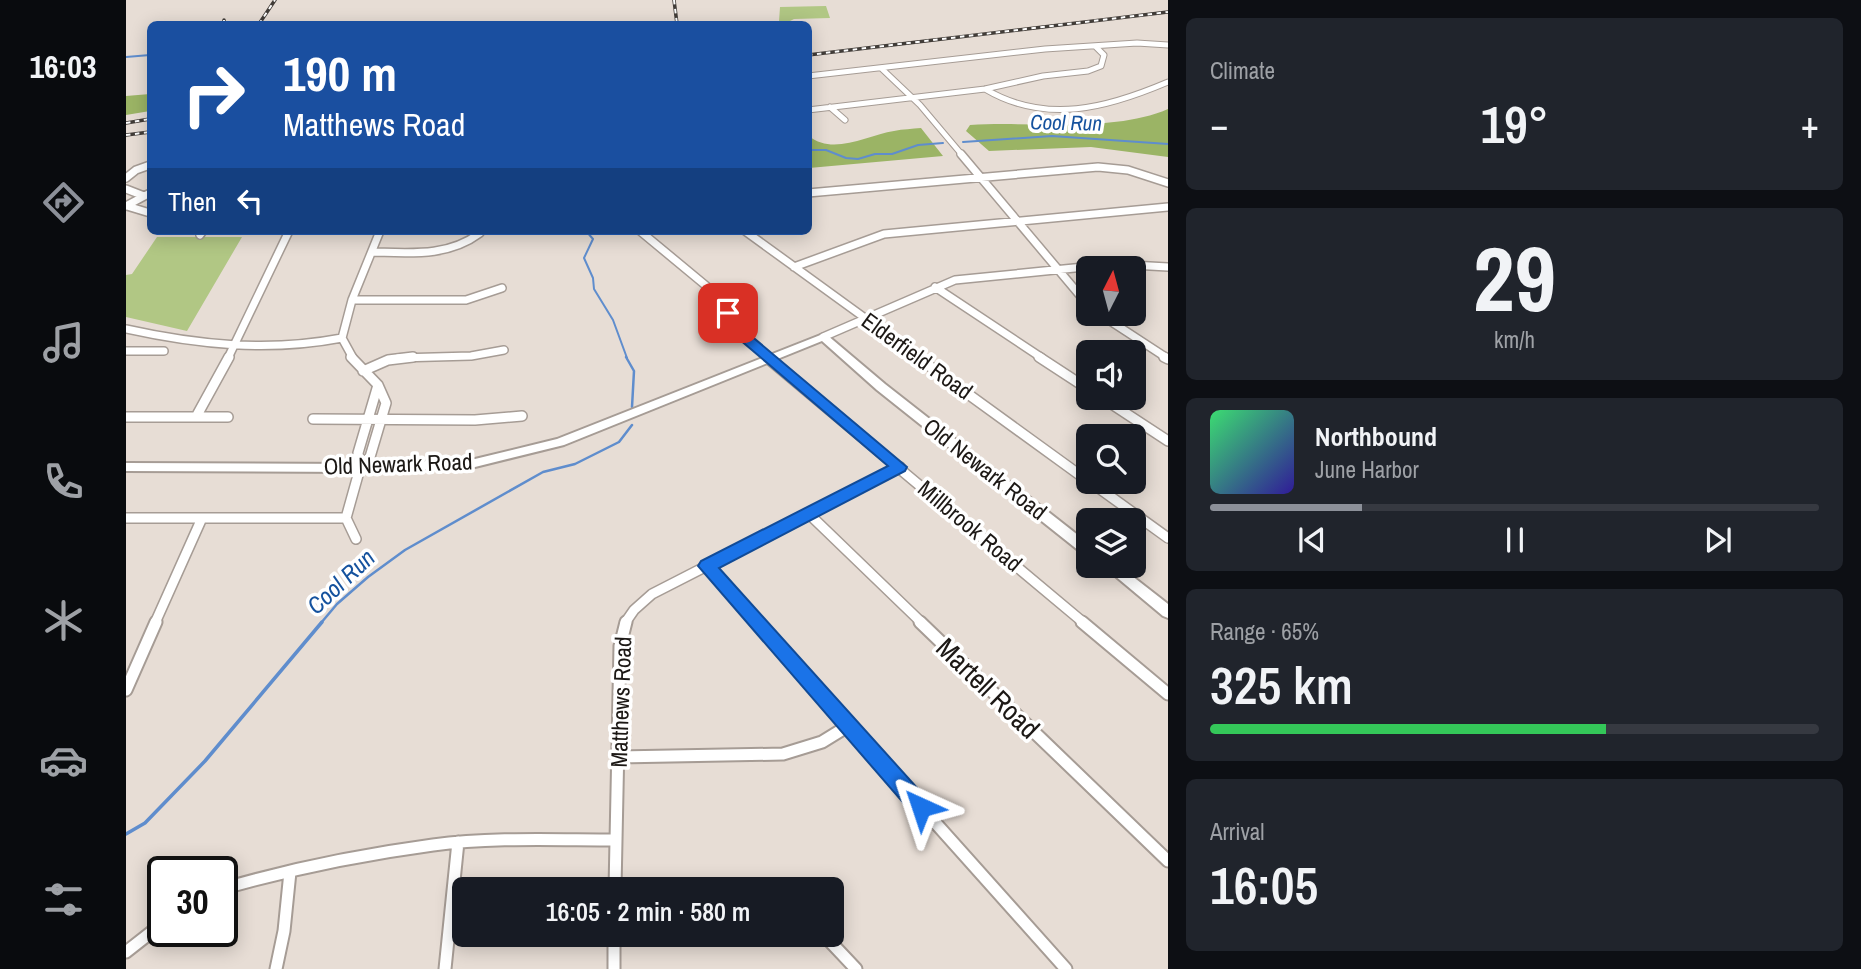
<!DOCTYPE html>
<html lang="en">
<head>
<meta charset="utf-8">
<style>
  body { margin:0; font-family:"Archivo Narrow",sans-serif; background:#20242c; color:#f1f3f6; height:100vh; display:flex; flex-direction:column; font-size:26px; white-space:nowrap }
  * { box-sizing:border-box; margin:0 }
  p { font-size:23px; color:#9ea1a6 }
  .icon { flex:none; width:38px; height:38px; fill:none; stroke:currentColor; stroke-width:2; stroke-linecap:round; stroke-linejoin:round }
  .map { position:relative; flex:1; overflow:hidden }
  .drawer { display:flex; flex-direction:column; gap:18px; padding:18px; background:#0d0f14; width:693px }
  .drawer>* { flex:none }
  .banner { position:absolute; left:21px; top:21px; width:665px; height:214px; border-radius:10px; box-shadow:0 4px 18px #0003; background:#1a4fa0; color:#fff; overflow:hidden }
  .needle { width:46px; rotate:6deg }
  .controls { position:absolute; left:950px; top:256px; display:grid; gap:14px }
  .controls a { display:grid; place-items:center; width:70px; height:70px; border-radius:10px; background:#171b24; box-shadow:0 4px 18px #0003; font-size:35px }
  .speed { position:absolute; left:21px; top:856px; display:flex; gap:14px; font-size:35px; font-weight:700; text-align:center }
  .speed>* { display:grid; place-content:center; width:91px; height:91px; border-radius:50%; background:#171b24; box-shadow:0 4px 18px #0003; line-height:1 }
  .speed .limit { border:4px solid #111; border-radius:10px; background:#fff; color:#111 }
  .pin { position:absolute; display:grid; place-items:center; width:60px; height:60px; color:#fff; margin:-30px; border-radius:14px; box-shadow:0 4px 10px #0006 }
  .me { position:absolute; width:77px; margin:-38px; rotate:318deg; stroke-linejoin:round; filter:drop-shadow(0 0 5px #0008) }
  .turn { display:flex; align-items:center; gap:24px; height:147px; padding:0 21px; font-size:32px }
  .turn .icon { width:91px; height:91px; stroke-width:2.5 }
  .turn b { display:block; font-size:49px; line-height:60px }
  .then { display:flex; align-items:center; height:66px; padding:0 21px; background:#0003; gap:14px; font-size:26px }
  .big { font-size:52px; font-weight:600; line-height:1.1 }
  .drawer .tile { flex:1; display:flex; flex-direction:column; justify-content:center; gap:10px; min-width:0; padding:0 24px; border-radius:10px; background:#20242c }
  .drawer .dial { align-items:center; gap:0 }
  .dial b { font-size:91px; line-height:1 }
  .song { display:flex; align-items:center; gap:21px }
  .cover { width:84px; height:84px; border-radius:10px; background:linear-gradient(135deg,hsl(140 70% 55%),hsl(250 70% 35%)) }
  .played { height:7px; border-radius:4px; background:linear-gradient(90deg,#8c9099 25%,#363941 25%) }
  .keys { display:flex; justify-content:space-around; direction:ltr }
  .heat { display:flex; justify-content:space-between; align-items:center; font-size:38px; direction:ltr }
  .charge { height:10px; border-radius:5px; background:linear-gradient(90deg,#34c759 65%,#363941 0) }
  .trip { position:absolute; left:326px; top:877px; width:392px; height:70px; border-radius:10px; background:#171b24; box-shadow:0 4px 18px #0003; font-weight:600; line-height:70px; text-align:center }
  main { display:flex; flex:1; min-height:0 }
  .tab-bar { display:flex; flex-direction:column; width:126px; justify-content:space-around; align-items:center; background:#090b0e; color:#9ea1a6 }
  .tab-bar .icon { width:49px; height:49px }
  .tab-bar .on { color:#8c9099 }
  .tab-bar b { font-size:32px; color:#f1f3f6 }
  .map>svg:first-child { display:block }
  .green { fill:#b1c784 }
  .forest { fill:#9bb465 }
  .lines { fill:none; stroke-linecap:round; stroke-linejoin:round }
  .stream-far2 { stroke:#5f8dcd; stroke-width:2 }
  .stream-far1 { stroke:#5f8dcd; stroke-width:2.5 }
  .stream { stroke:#5f8dcd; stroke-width:3.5 }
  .street-far3-casing { stroke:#a69c95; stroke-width:7 }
  .street-far2-casing { stroke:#a69c95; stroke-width:10 }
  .street-far1-casing { stroke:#a69c95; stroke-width:12 }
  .street-casing { stroke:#a69c95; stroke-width:15 }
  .secondary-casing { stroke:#a69c95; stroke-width:4 }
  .street-far3 { stroke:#fff; stroke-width:5 }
  .street-far2 { stroke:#fff; stroke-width:7 }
  .street-far1 { stroke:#fff; stroke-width:9 }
  .street { stroke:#fff; stroke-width:11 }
  .secondary { fill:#fff; fill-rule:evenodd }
  .rail-casing { stroke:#413c38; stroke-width:3.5 }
  .rail { stroke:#fff; stroke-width:2; stroke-dasharray:4.5; stroke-linecap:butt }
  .route { fill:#1a73e8; stroke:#114b97; stroke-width:2 }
  .labels { text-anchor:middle; stroke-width:7; stroke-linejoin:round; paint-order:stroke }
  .far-water-label { font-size:21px; font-style:italic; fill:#15529e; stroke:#fff }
  .street-label { font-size:23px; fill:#1c1815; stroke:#fff }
  .water-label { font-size:24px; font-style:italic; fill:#15529e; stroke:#fff }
  .near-street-label { font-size:28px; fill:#1c1815; stroke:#fff }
</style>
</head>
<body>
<main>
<nav class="tab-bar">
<b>16:03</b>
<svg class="icon on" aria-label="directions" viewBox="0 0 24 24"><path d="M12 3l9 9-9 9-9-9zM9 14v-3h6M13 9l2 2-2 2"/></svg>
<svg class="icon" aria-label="music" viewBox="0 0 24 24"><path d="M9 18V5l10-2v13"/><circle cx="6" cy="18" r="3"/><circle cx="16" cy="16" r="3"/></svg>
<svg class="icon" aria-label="phone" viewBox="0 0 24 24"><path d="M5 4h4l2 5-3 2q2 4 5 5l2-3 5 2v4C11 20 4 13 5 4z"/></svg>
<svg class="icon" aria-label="climate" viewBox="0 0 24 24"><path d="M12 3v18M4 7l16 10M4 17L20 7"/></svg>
<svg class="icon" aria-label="car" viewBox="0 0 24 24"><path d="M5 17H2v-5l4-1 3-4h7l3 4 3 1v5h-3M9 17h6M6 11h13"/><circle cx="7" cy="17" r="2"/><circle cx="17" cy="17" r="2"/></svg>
<svg class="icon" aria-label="filters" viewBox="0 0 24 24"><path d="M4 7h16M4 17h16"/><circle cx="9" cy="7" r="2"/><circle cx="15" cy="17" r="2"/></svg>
</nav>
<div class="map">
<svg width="1042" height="969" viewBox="0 0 1042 969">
  <rect width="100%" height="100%" fill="#e7ddd5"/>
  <path class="green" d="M 700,6 L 704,18 L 668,19 L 662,22 L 663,24 L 593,24 L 653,21 L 654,7 Z
    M 31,237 L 116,237 L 61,331 L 0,317 L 0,275 L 6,274 Z"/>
  <path class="forest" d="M 24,94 L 24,111 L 0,115 L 0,96 Z
    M 1042,109 L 1042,157 L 965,147 L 863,151 L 840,131 L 844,125 C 904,121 987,133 1042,109 Z
    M 795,128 L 817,156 L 683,168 L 683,136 C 707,156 742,135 768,131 C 777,129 786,129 795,128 Z"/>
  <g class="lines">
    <path class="stream-far2" d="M 0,57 L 24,55
      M 837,142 L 926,136 L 1042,144
      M 682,150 L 700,150 L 720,158 L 732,159 L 749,154 L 766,154 L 792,145 L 817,143
      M 460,231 L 467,239 L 458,258 L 467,278 L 468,289 L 487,320 L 501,358"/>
    <path class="stream-far1" d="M 500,357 L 508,371 L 506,407
      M 195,623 L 211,604 L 242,577 L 279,550 L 417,472 L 449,464 L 493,442 L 506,425"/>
    <path class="stream" d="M 0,834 L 19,823 L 79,761 L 196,622"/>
    <defs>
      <path id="street-far3" d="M 755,68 L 794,105 L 837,156
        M 682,76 L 919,49 L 1011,43 L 1042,45
        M 859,89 C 920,125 981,108 1042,82
        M 704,107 L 719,120
        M 682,110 L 859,89 L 917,76 L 962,71 L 975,66 L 978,55 L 969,46"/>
      <path id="street-far2" d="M 835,154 L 962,305
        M 0,178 L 10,170 L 24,165
        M 0,189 L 18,196
        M 682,193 L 972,167 L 1002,170 L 1042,183
        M 0,206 L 24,193
        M 1,206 L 24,213
        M 514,231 L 590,294 L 609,326 L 642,358
        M 619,231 L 794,358
        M 74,235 L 77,231
        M 247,252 C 285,253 322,257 354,233
        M 668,267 L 758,234 L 1042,207
        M 809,287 L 916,358
        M 226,300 L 340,300 L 376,288
        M 972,313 L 1041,358
        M 0,329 C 72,345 143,352 216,338
        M 697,337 L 829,280 L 988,264 L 1042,267
        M 0,351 L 38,351
        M 102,358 L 163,231
        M 227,358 L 216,338 L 226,300 L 254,231
        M 272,358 L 345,356 L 378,350"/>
      <path id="street-far1" d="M 225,357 L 252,385 L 260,403 L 244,457 L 234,468 L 220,518 L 230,539
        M 640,357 L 958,623
        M 791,357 L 962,481
        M 913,357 L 962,389
        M 1038,357 L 1042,359
        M 237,371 L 262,360 L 287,357
        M 975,397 L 1042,441
        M 0,417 L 102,417
        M 70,417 L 103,357
        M 187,419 L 349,420 L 396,416
        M 234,468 L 232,453 L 252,385
        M 963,481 L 1042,538
        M 683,514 L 796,623
        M 0,518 L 220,518
        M 581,566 L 632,623
        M 29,623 L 76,518
        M 499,623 L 508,610 L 526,594 L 774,467"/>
      <path id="street" d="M 630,622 L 940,969
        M 794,622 L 1042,861
        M 956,622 L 1042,694
        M 0,690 L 30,622
        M 492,757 L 657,754 L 696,742 L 722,726
        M 96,889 C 161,870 240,854 307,845 C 367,837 429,840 490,840
        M 489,889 L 494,646 L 500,622
        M 488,934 L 488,969
        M 697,934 L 730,969
        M 0,952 L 37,923
        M 150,969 L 158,931 L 164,872
        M 319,969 L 332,842"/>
      <path id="secondary" d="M 697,334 L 701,335 L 759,384 L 962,543 L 962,555 L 957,554 L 751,390 L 696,341 L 438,445 L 349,467 L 234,472 L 0,471 L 0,463 L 234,464 L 349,459 L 431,439 Z
        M 976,565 L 992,565 L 1042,604 L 1042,618 L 1037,616 Z"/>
    </defs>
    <use href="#street-far3" class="street-far3-casing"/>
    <use href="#street-far2" class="street-far2-casing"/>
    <use href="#street-far1" class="street-far1-casing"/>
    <use href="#street" class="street-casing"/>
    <use href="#secondary" class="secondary-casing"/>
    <use href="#street-far3" class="street-far3"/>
    <use href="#street-far2" class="street-far2"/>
    <use href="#street-far1" class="street-far1"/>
    <use href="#street" class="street"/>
    <use href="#secondary" class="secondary"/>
    <defs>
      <path id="rail" d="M 548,0 L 551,24
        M 98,20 L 98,24
        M 133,24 L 149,0
        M 682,55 L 1042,12
        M 0,123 L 24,119
        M 0,135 L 24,132"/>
    </defs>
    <use href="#rail" class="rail-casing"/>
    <use href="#rail" class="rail"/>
  </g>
  <path class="route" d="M 602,309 L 607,310 L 623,334 L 781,467 L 779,471 L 593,568 L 802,800 L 805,807 L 802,814 L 795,817 L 787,814 L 572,566 L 575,561 L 762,466 L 613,339 L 595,313 Z"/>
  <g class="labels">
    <g class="far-water-label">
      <text transform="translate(940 123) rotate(1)" y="7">Cool Run</text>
    </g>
    <g class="street-label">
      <text transform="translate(791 356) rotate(36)" y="8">Elderfield Road</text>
      <text transform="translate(272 464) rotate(-2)" y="8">Old Newark Road</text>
      <text transform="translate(859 469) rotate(38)" y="8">Old Newark Road</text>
      <text transform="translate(844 526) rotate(40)" y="8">Millbrook Road</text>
      <text transform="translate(495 702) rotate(-88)" y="8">Matthews Road</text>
    </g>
    <g class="water-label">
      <text transform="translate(215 582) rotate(-43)" y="8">Cool Run</text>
    </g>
    <g class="near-street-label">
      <text transform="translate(862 688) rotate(44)" y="10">Martell Road</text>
    </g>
  </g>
</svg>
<div class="controls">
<a><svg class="needle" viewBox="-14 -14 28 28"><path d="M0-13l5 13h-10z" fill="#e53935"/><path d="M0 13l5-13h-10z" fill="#9ea1a6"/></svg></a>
<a><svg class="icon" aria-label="sound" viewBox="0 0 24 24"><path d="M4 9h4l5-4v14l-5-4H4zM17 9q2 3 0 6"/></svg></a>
<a><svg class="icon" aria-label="search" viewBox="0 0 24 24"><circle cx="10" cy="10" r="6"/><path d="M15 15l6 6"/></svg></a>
<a><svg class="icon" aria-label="layers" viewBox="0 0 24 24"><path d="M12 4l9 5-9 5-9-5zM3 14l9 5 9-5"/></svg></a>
</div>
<div class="speed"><div class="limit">30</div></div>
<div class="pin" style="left:602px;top:313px;background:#d93025"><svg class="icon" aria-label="arrive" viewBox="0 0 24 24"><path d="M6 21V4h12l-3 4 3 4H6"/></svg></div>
<svg class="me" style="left:795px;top:807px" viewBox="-20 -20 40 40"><path d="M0-17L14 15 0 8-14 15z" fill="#1a73e8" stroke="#fff" stroke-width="4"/></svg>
<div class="trip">16:05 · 2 min · 580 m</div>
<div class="banner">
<div class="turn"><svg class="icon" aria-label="right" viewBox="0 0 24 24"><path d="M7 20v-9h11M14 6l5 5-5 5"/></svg><div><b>190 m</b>Matthews Road</div></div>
<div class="then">Then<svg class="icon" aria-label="left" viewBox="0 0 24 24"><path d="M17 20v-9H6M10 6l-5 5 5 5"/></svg></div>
</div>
</div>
<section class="drawer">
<div class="tile"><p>Climate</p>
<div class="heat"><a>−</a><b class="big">19°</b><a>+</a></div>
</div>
<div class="tile dial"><b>29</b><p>km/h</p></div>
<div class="tile">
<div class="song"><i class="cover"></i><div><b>Northbound</b><p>June Harbor</p></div></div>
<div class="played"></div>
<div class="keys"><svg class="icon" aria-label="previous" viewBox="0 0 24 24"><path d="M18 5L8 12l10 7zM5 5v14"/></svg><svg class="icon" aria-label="pause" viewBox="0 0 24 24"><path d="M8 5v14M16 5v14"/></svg><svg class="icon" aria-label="next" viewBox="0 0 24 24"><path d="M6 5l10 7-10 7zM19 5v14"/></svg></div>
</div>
<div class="tile"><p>Range · 65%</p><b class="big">325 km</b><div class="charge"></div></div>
<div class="tile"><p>Arrival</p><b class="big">16:05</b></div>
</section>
</main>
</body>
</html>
